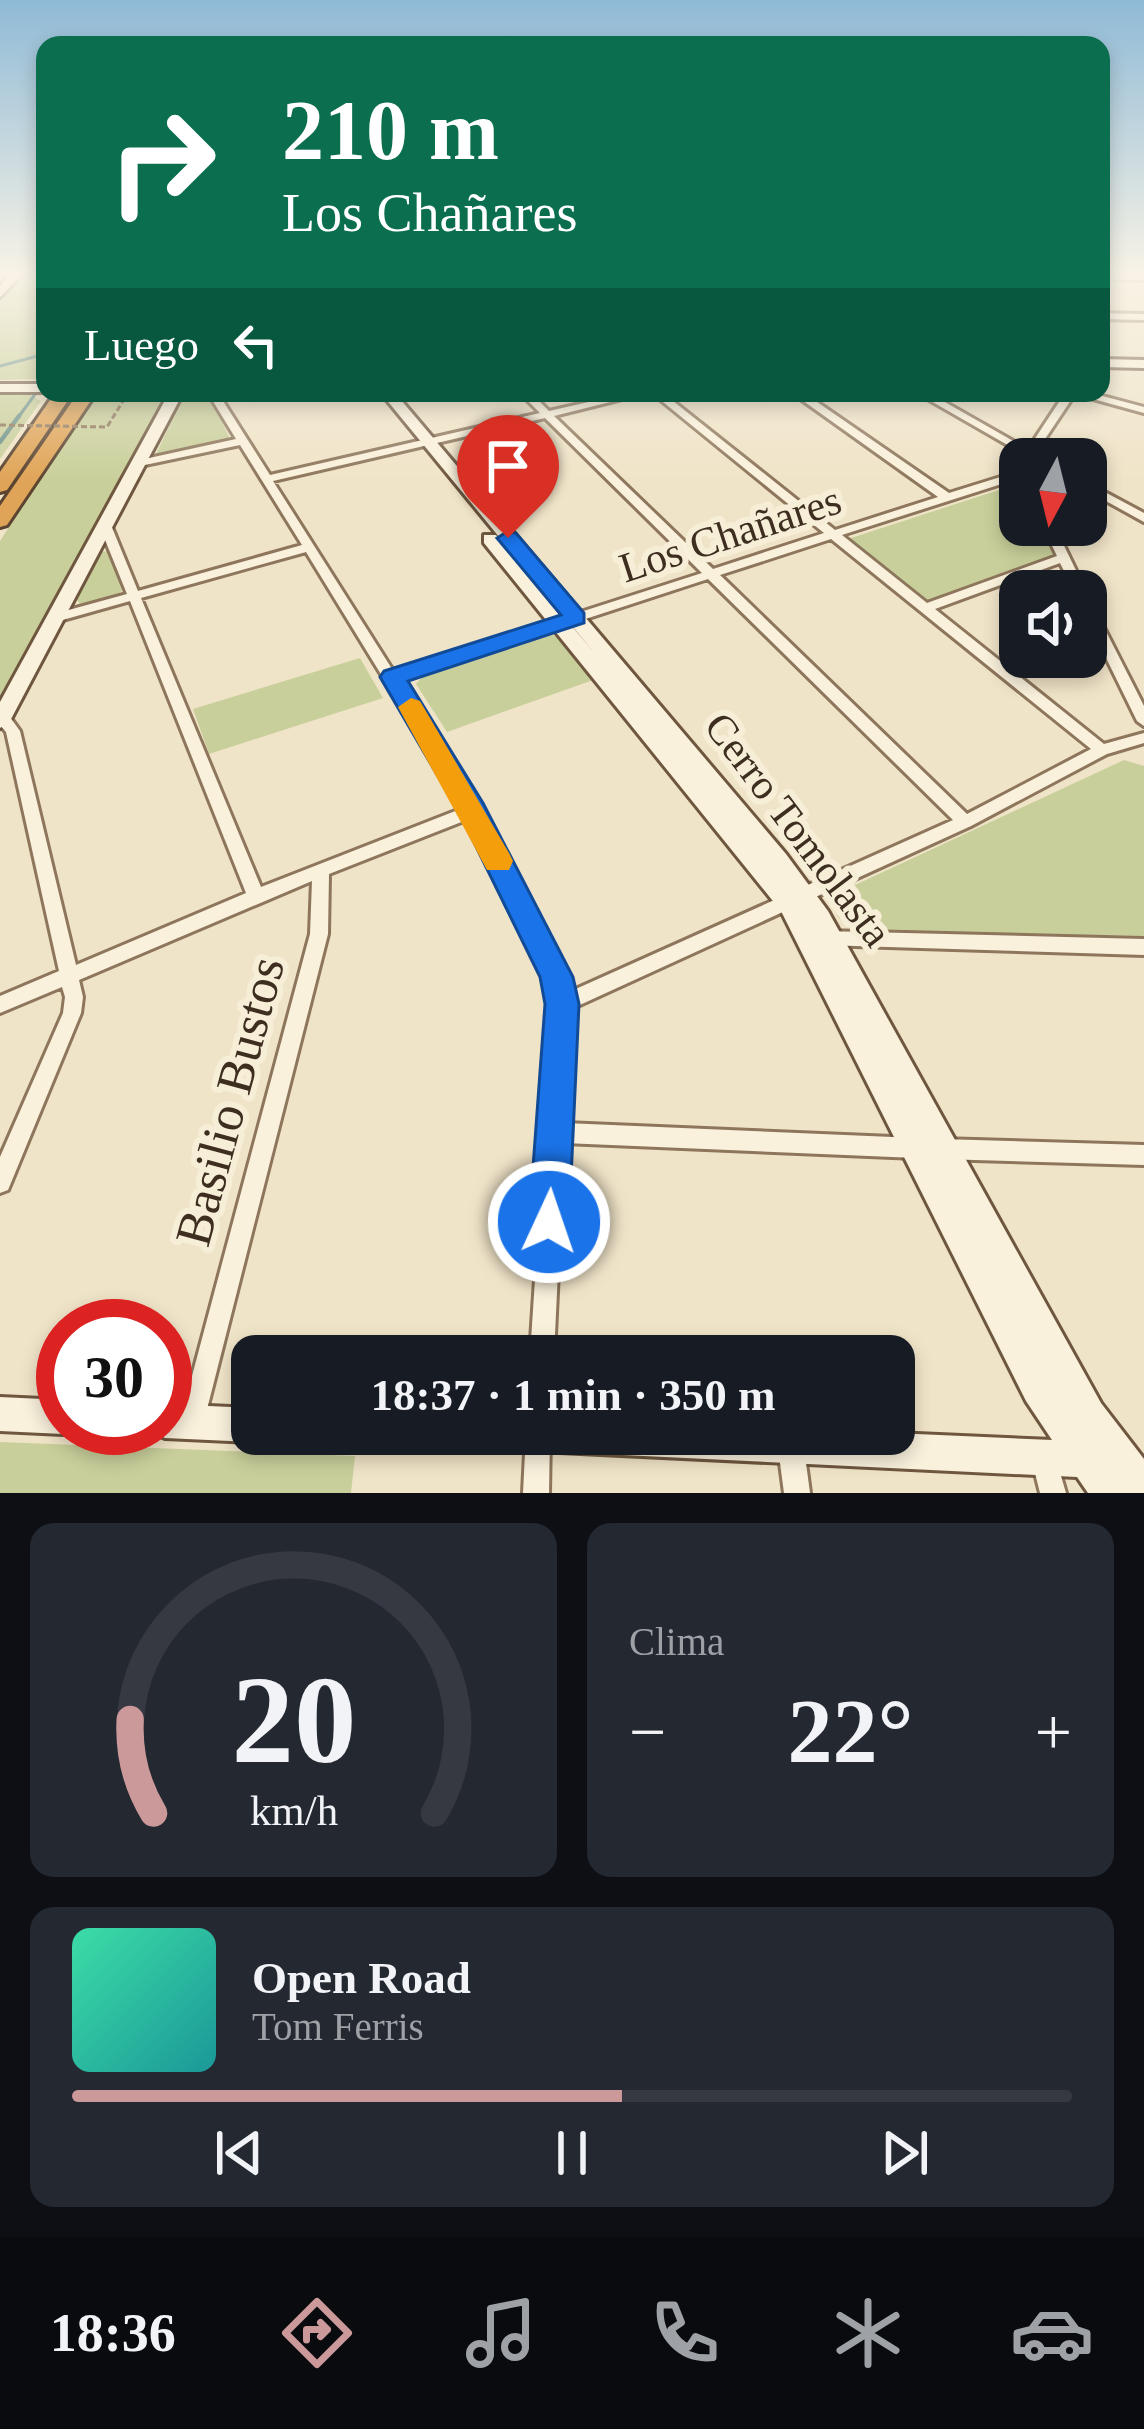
<!DOCTYPE html>
<html lang="es">
<head>
<meta charset="utf-8">
<style>
  body { margin:0; font-family:"Times New Roman",serif; background:#242831; color:#f1f3f6; height:100vh; display:flex; flex-direction:column; font-size:45px; white-space:nowrap }
  * { box-sizing:border-box; margin:0 }
  p { font-size:39px; color:#9ea1a6 }
  .icon { flex:none; width:66px; height:66px; fill:none; stroke:currentColor; stroke-width:2; stroke-linecap:round; stroke-linejoin:round }
  .map { position:relative; height:1493px; overflow:hidden }
  .side { display:flex; flex-direction:column; gap:30px; padding:30px; background:#0d0f14; flex:1 }
  .side>* { flex:none }
  .hud { position:absolute; left:36px; top:36px; width:1074px; height:366px; border-radius:24px; box-shadow:0 6px 18px #0003; background:#0b6e4f; color:#fff; overflow:hidden }
  .needle { width:78px; rotate:187deg }
  .controls { position:absolute; left:999px; top:438px; display:grid; gap:24px }
  .controls a { display:grid; place-items:center; width:108px; height:108px; border-radius:24px; background:#171b24; box-shadow:0 6px 18px #0003; font-size:60px }
  .speed { position:absolute; left:36px; top:1299px; display:flex; gap:24px; font-size:60px; font-weight:700; text-align:center }
  .speed>* { display:grid; place-content:center; width:156px; height:156px; border-radius:50%; background:#171b24; box-shadow:0 6px 18px #0003; line-height:1 }
  .speed .limit { border:18px solid #d22; background:#fff; color:#111 }
  .pin { position:absolute; display:grid; place-items:center; width:102px; height:102px; color:#fff; margin:-123px -51px; border-radius:50% 50% 50% 0; rotate:-45deg; box-shadow:0 0 12px #0007 }
  .pin .icon { rotate:45deg }
  .me { position:absolute; width:132px; margin:-66px; rotate:3deg; stroke-linejoin:round; filter:drop-shadow(0 0 9px #0008) }
  .turn { display:flex; align-items:center; gap:42px; height:252px; padding:0 48px; font-size:54px }
  .turn .icon { width:156px; height:156px; stroke-width:2.5 }
  .turn b { display:block; font-size:84px; line-height:102px }
  .then { display:flex; align-items:center; height:114px; padding:0 48px; background:#0003; gap:24px; font-size:45px }
  .big { font-size:90px; font-weight:800; line-height:1.1 }
  .side .card { flex:1; display:flex; flex-direction:column; justify-content:center; gap:18px; min-width:0; padding:0 42px; border-radius:24px; background:#242831 }
  .side .dial { align-items:center; gap:0 }
  .dial svg { height:312px; overflow:visible; fill:none; stroke:#363941; stroke-width:7; stroke-linecap:round; text-anchor:middle }
  .dial text { fill:#f1f3f6; stroke:none }
  .song { display:flex; align-items:center; gap:36px }
  .cover { width:144px; height:144px; border-radius:18px; background:linear-gradient(135deg,hsl(160 70% 55%),hsl(180 70% 35%)) }
  .played { height:12px; border-radius:6px; background:linear-gradient(90deg,#cc999b 55%,#363941 55%) }
  .keys { display:flex; justify-content:space-around; direction:ltr }
  .heat { display:flex; justify-content:space-between; align-items:center; font-size:66px; direction:ltr }
  .side .tiles { flex:1; display:grid; gap:30px; grid-template-columns:1fr 1fr }
  .card:last-child { grid-column:span 2 }
  .trip { position:absolute; left:231px; top:1335px; width:684px; height:120px; border-radius:24px; background:#171b24; box-shadow:0 6px 18px #0003; font-weight:800; line-height:120px; text-align:center }
  .tabs { display:flex; height:192px; justify-content:space-around; align-items:center; background:#090b0e; color:#9ea1a6 }
  .tabs .icon { width:84px; height:84px }
  .tabs .selected { color:#cc999b }
  .tabs b { font-size:54px; color:#f1f3f6 }
  .map>svg:first-child { display:block }
  .green { fill:#c9cf9b }
  .lines { fill:none; stroke-linecap:round; stroke-linejoin:round }
  .stream-far1 { stroke:#6f938a; stroke-width:3 }
  .stream { stroke:#6f938a; stroke-width:4.5 }
  .street-casing { stroke:#8d765c; stroke-width:6 }
  .secondary-casing { stroke:#6f573f; stroke-width:6 }
  .highway-casing { stroke:#5b4430; stroke-width:6 }
  .street { fill:#faf1dc; fill-rule:evenodd }
  .secondary { fill:#faf1dc; fill-rule:evenodd }
  .highway { fill:#e0a458; fill-rule:evenodd }
  .path-bridge { stroke:#8d765c; stroke-width:3; stroke-dasharray:6 3; stroke-linecap:butt }
  .route { fill:#1a73e8; stroke:#114b97; stroke-width:3 }
  .slow { fill:#f59e0b }
  .labels { text-anchor:middle; stroke-width:12; stroke-linejoin:round; paint-order:stroke }
  .street-label { font-size:42px; fill:#3d2e20; stroke:#f7eed8 }
  .near-street-label { font-size:51px; fill:#3d2e20; stroke:#f7eed8 }
</style>
</head>
<body>
<div class="map">
<svg width="1144" height="1493" viewBox="0 0 1144 1493">
  <rect width="100%" height="100%" fill="#f0e4c8"/>
  <path class="green" d="M 25,272 L 45,272 L 45,379 L 0,380 L 0,301 Z
    M 0,393 L 29,394 L 41,401 L 0,459 Z
    M 95,393 L 172,393 L 0,708 L 0,541 Z
    M 185,393 L 209,393 L 230,439 L 156,454 Z
    M 1020,483 L 1020,525 L 1043,525 L 1058,555 L 928,602 L 848,539 Z
    M 109,551 L 122,591 L 115,597 L 80,604 L 75,597 L 101,552 Z
    M 548,635 L 560,636 L 596,679 L 447,732 L 416,684 L 425,674 Z
    M 360,658 L 383,698 L 209,754 L 193,709 Z
    M 1124,760 L 1144,766 L 1144,936 L 856,932 C 841,923 834,915 832,897 L 840,892 Z
    M 0,1442 L 355,1456 L 351,1493 L 0,1493 Z"/>
  <g class="lines">
    <path class="stream-far1" d="M 0,366 L 45,354
      M 17,419 L 36,393"/>
    <path class="stream" d="M 0,442 L 19,416"/>
    <defs>
      <path id="street" d="M 1101,275 L 1144,276 L 1144,280 L 1101,279 Z
        M 1101,313 L 1144,314 L 1144,320 L 1101,319 Z
        M 208,393 L 218,393 L 270,475 L 540,413 L 520,393 L 531,393 L 549,411 L 628,393 L 646,393 L 554,416 L 713,569 L 824,533 L 652,393 L 663,393 L 835,530 L 938,497 L 792,393 L 804,393 L 949,493 L 1020,471 L 1020,478 L 842,535 L 927,603 L 1057,556 L 1042,525 L 1054,525 L 1086,591 L 1086,592 L 1074,591 L 1060,563 L 935,609 L 1104,744 L 1144,733 L 1144,743 L 1107,754 L 971,826 L 571,1009 L 565,1123 L 916,1138 L 923,1141 L 926,1148 L 923,1155 L 916,1158 L 564,1143 L 554,1356 L 530,1356 L 553,1004 L 547,977 L 469,819 L 329,874 L 328,934 L 204,1421 L 201,1430 L 192,1433 L 183,1430 L 180,1421 L 310,934 L 312,881 L 79,980 L 83,997 L 81,1013 L 8,1190 L 0,1193 L 0,1157 L 63,1013 L 65,997 L 62,987 L 0,1013 L 0,996 L 59,971 L 6,732 L 0,725 L 0,713 L 7,713 L 20,731 L 76,965 L 246,893 L 130,601 L 59,621 L 52,617 L 54,614 L 127,594 L 99,525 L 101,522 L 109,522 L 111,525 L 138,591 L 302,545 L 240,445 L 140,466 L 135,463 L 140,460 L 236,439 ZM 545,418 L 702,573 L 394,672 L 273,481 ZM 831,539 L 1091,749 L 967,814 L 720,575 ZM 306,552 L 463,808 L 261,887 L 141,598 ZM 708,579 L 953,820 L 569,992 L 562,971 L 479,807 L 399,680 Z
        M 917,393 L 929,393 L 1045,459 L 1032,459 Z
        M 1065,393 L 1091,393 L 1144,407 L 1144,413 L 1075,394 L 1043,442 L 1035,442 L 1034,440 Z
        M 1086,482 L 1144,513 L 1144,522 L 1086,490 Z
        M 1086,600 L 1092,604 L 1144,706 L 1144,726 L 1137,721 L 1086,617 Z
        M 823,931 L 1144,939 L 1144,955 L 823,945 L 817,943 L 814,938 L 817,933 Z
        M 940,1139 L 1144,1145 L 1144,1165 L 940,1159 L 933,1156 L 930,1149 L 933,1142 Z
        M 526,1434 L 550,1434 L 549,1493 L 523,1493 Z
        M 791,1435 L 800,1439 L 804,1448 L 810,1493 L 784,1493 L 778,1448 L 782,1439 Z
        M 1045,1448 L 1054,1452 L 1066,1493 L 1040,1493 L 1032,1461 L 1036,1452 Z"/>
      <path id="secondary" d="M 13,272 L 25,272 L 0,297 L 0,286 Z
        M 1101,359 L 1144,360 L 1144,368 L 1101,367 Z
        M 0,384 L 45,384 L 45,392 L 0,392 Z
        M 169,393 L 183,393 L 10,721 L 0,728 L 0,702 Z
        M 381,393 L 395,393 L 786,854 L 828,911 L 1101,1403 L 1144,1459 L 1144,1493 L 1088,1493 L 1077,1477 L 539,1451 L 527,1446 L 522,1434 L 894,1433 L 1052,1440 L 1026,1401 L 781,911 L 484,543 L 484,535 L 496,535 L 596,655 Z
        M 0,1397 L 63,1400 L 63,1428 L 75,1429 L 63,1434 L 0,1431 Z
        M 165,1404 L 252,1408 L 252,1434 L 266,1434 L 252,1442 L 165,1438 L 153,1433 L 151,1428 L 165,1428 Z"/>
      <path id="highway" d="M 55,393 L 73,393 L 7,490 L 0,492 L 0,472 Z
        M 78,393 L 96,393 L 7,525 L 0,527 L 0,506 Z"/>
    </defs>
    <use href="#street" class="street-casing"/>
    <use href="#secondary" class="secondary-casing"/>
    <use href="#highway" class="highway-casing"/>
    <use href="#street" class="street"/>
    <use href="#secondary" class="secondary"/>
    <use href="#highway" class="highway"/>
    <path class="path-bridge" d="M 0,425 L 107,427 L 128,393"/>
  </g>
  <linearGradient id="sky" x2="0" y2="1"><stop stop-color="#8fbad6"/><stop offset="0.57" stop-color="#f8f3e6"/><stop offset="1" stop-color="#f8f3e6" stop-opacity="0"/></linearGradient>
  <rect width="1144" height="481" fill="url(#sky)"/>
  <path class="route" d="M 508,531 L 516,533 L 584,613 L 584,623 L 408,681 L 483,803 L 573,977 L 579,1004 L 569,1222 L 563,1236 L 549,1242 L 535,1236 L 529,1222 L 545,1004 L 540,977 L 460,814 L 380,677 L 384,671 L 561,615 L 497,538 Z"/>
  <path class="slow" d="M 411,698 L 420,701 L 509,853 L 513,861 L 509,870 L 487,870 L 398,707 Z"/>
  <g class="labels">
    <g class="street-label">
      <text transform="translate(730 533) rotate(-18)" y="15">Los Chañares</text>
      <text transform="translate(799 829) rotate(53)" y="15">Cerro Tomolasta</text>
    </g>
    <g class="near-street-label">
      <text transform="translate(229 1101) rotate(-75)" y="18">Basilio Bustos</text>
    </g>
  </g>
</svg>
<div class="controls">
<a><svg class="needle" viewBox="-14 -14 28 28"><path d="M0-13l5 13h-10z" fill="#e53935"/><path d="M0 13l5-13h-10z" fill="#9ea1a6"/></svg></a>
<a><svg class="icon" aria-label="sound" viewBox="0 0 24 24"><path d="M4 9h4l5-4v14l-5-4H4zM17 9q2 3 0 6"/></svg></a>
</div>
<div class="speed"><div class="limit">30</div></div>
<div class="pin" style="left:508px;top:538px;background:#d93025"><svg class="icon" aria-label="arrive" viewBox="0 0 24 24"><path d="M6 21V4h12l-3 4 3 4H6"/></svg></div>
<svg class="me" style="left:549px;top:1222px" viewBox="-20 -20 40 40"><circle r="17" fill="#1a73e8" stroke="#fff" stroke-width="3"/><path d="M0-11L8 9 0 5-8 9z" fill="#fff"/></svg>
<div class="trip">18:37 · 1 min · 350 m</div>
<div class="hud">
<div class="turn"><svg class="icon" aria-label="right" viewBox="0 0 24 24"><path d="M7 20v-9h11M14 6l5 5-5 5"/></svg><div><b>210 m</b>Los Chañares</div></div>
<div class="then">Luego<svg class="icon" aria-label="left" viewBox="0 0 24 24"><path d="M17 20v-9H6M10 6l-5 5 5 5"/></svg></div>
</div>
</div>
<section class="side">
<div class="tiles">
<div class="card dial"><svg viewBox="0 0 100 80">
<path d="M14 69A42 42 0 1 1 86 69"/>
<path d="M14 69A42 42 0 0 1 8 45" stroke="#cc999b"/>
<text x="50" y="56" font-size="32" font-weight="700">20</text>
<text x="50" y="72" font-size="11">km/h</text>
</svg></div>
<div class="card"><p>Clima</p>
<div class="heat"><a>−</a><b class="big">22°</b><a>+</a></div>
</div>
<div class="card">
<div class="song"><i class="cover"></i><div><b>Open Road</b><p>Tom Ferris</p></div></div>
<div class="played"></div>
<div class="keys"><svg class="icon" aria-label="previous" viewBox="0 0 24 24"><path d="M18 5L8 12l10 7zM5 5v14"/></svg><svg class="icon" aria-label="pause" viewBox="0 0 24 24"><path d="M8 5v14M16 5v14"/></svg><svg class="icon" aria-label="next" viewBox="0 0 24 24"><path d="M6 5l10 7-10 7zM19 5v14"/></svg></div>
</div>
</div>
</section>
<nav class="tabs">
<b>18:36</b>
<svg class="icon selected" aria-label="directions" viewBox="0 0 24 24"><path d="M12 3l9 9-9 9-9-9zM9 14v-3h6M13 9l2 2-2 2"/></svg>
<svg class="icon" aria-label="music" viewBox="0 0 24 24"><path d="M9 18V5l10-2v13"/><circle cx="6" cy="18" r="3"/><circle cx="16" cy="16" r="3"/></svg>
<svg class="icon" aria-label="phone" viewBox="0 0 24 24"><path d="M5 4h4l2 5-3 2q2 4 5 5l2-3 5 2v4C11 20 4 13 5 4z"/></svg>
<svg class="icon" aria-label="climate" viewBox="0 0 24 24"><path d="M12 3v18M4 7l16 10M4 17L20 7"/></svg>
<svg class="icon" aria-label="car" viewBox="0 0 24 24"><path d="M5 17H2v-5l4-1 3-4h7l3 4 3 1v5h-3M9 17h6M6 11h13"/><circle cx="7" cy="17" r="2"/><circle cx="17" cy="17" r="2"/></svg>
</nav>
</body>
</html>
